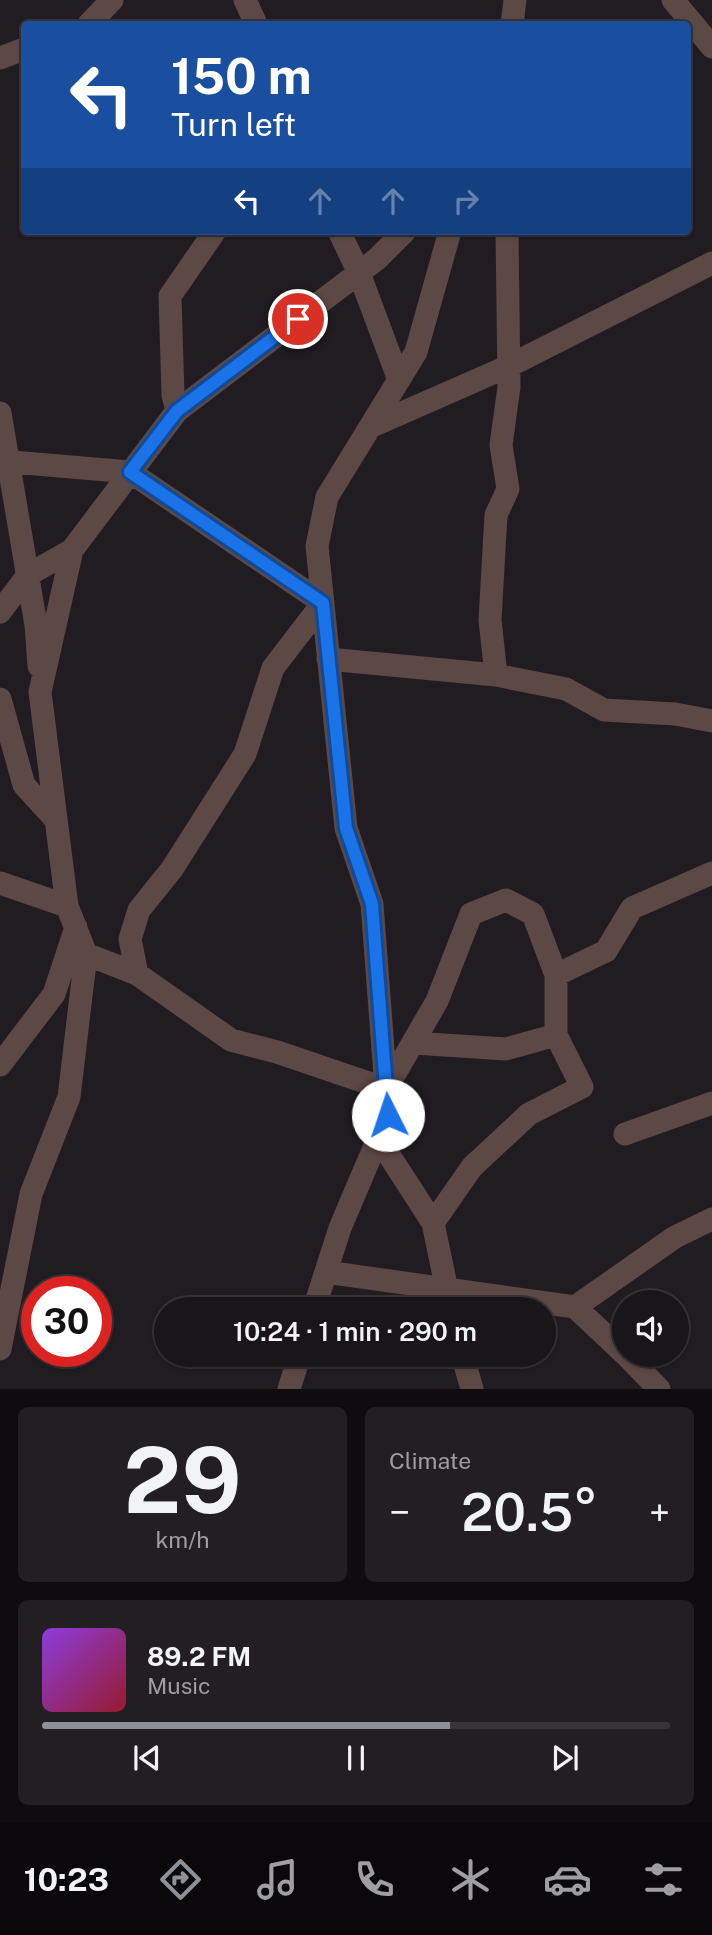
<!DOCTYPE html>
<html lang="en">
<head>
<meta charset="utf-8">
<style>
  body { margin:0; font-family:"Public Sans",sans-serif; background:#221e22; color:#f1f3f6; height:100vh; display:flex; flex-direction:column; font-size:26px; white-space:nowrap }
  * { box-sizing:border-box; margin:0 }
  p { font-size:23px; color:#9f9fa2 }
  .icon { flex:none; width:38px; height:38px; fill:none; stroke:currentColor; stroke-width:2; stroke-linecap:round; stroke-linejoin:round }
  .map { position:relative; height:1389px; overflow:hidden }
  .sheet { display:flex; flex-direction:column; gap:18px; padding:18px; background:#0e0c0e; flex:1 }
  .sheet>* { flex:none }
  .guide { position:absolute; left:21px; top:21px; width:670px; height:214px; border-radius:7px; box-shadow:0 2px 5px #0004,0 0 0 2px #373438; background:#1a4fa0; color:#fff; overflow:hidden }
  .buttons { position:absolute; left:612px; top:1290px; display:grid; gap:14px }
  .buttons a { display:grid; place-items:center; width:77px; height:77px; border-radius:50%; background:#191519; box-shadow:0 2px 5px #0004,0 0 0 2px #373438; font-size:35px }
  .speed { position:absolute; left:21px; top:1276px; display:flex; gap:14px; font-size:35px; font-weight:700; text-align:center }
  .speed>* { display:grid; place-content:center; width:91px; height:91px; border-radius:50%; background:#191519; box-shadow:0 2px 5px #0004,0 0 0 2px #373438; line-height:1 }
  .speed .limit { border:10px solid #d22; background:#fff; color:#111 }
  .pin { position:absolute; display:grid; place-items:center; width:60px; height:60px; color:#fff; margin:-30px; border:4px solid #fff; border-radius:50%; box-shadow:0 2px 7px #0007 }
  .me { position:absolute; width:77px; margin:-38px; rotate:356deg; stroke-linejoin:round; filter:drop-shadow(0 0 5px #0008) }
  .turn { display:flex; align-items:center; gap:24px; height:147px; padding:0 35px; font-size:32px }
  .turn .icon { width:91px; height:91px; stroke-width:2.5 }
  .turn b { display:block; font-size:49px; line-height:60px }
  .lanes { display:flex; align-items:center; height:66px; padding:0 35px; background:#0003; justify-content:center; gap:35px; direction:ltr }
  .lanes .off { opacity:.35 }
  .big { font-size:52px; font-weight:600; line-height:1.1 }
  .sheet .card { flex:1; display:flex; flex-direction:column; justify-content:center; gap:10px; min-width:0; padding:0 24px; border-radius:10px; background:#221e22 }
  .sheet .dial { align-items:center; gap:0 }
  .dial b { font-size:91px; line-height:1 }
  .song { display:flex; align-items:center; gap:21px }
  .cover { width:84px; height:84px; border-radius:10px; background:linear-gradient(135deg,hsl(270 70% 55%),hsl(350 70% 35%)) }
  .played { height:7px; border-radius:4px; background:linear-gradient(90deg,#8c9099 65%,#373438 65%) }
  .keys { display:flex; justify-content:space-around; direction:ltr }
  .heat { display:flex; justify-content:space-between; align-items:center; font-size:38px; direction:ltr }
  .sheet .tiles { flex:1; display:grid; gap:18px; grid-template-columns:1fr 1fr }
  .card:last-child { grid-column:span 2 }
  .trip { position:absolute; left:154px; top:1297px; width:402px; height:70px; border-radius:35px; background:#191519; box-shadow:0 2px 5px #0004,0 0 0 2px #373438; font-weight:600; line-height:70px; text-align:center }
  .menu { display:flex; height:112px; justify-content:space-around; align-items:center; background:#0a080a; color:#9f9fa2 }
  .menu .icon { width:49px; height:49px }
  .menu .on { color:#8c9099 }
  .menu b { font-size:32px; color:#f1f3f6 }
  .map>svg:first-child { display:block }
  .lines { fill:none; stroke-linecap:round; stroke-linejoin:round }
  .minor { stroke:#5c4844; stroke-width:23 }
  .route-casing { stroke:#114b97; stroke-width:18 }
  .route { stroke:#1a73e8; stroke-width:12 }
</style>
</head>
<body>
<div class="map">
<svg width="712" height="1389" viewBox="0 0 712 1389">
  <rect width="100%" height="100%" fill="#211c21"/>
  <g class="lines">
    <path class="minor" d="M 245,0 L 256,24
      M 673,0 L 712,47
      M 89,24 L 112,0
      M 512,24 L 515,0
      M 0,58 L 24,49
      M 339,231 L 359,273 L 399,380
      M 177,411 L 173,395 L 170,296 L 215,231
      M 0,413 L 36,625 L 39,666
      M 370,427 L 509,366 L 712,263
      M 0,461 L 130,472 L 323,603 L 273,668 L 245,754 L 172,869 L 139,910 L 130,939 L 137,974
      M 0,612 L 28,575 L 72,550
      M 328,659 L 496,675 L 566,689 L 604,710 L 675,714 L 712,721
      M 496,675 L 490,620 L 496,515 L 508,489 L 501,445 L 509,387 L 507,231
      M 0,699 L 24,785 L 56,820
      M 0,883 L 67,906
      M 86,954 L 137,974 L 231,1040 L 277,1052 L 386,1089 L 437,1001 L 471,914 L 506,900 L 533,914 L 556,975 L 556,1035 L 582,1087 L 529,1114 L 472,1167 L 433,1223
      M 556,975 L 606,951 L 632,908 L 712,873
      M 413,1043 L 506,1049 L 556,1035
      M 0,1065 L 54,994 L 76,927
      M 625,1134 L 712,1103
      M 378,1138 L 433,1223 L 451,1309
      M 326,1272 L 575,1307 L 675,1237 L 712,1219
      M 575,1307 L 625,1354
      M 314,1309 L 340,1228 L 388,1115 L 372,904 L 346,828 L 317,546 L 327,497 L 416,352 L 450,231
      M 0,1349 L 31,1194 L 69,1097 L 86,954 L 67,906 L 40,692 L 72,550 L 177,411 L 377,259 L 405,231
      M 462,1354 L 472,1389
      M 625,1354 L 659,1389
      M 289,1389 L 300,1354"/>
  </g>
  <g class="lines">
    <defs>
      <path id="route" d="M 298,319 L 177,411 L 130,472 L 323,603 L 346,828 L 372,904 L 388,1115"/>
    </defs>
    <use href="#route" class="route-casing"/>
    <use href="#route" class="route"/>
  </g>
</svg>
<div class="buttons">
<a><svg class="icon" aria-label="sound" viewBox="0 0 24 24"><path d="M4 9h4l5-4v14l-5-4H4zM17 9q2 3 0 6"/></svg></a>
</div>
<div class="speed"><div class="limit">30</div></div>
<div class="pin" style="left:298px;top:319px;background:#d93025"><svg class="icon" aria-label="arrive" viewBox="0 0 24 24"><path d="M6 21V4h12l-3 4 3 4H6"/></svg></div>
<svg class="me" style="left:388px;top:1115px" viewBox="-20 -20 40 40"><circle r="19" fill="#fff"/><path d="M0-13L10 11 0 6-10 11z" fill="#1a73e8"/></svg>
<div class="trip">10:24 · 1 min · 290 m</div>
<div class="guide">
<div class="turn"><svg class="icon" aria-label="left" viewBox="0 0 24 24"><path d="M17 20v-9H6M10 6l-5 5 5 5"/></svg><div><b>150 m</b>Turn left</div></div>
<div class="lanes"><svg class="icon" aria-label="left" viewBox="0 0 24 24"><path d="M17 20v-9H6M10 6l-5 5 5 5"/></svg><svg class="icon off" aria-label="ahead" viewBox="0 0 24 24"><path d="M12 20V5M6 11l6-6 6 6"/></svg><svg class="icon off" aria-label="ahead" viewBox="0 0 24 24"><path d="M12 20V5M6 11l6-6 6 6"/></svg><svg class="icon off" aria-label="right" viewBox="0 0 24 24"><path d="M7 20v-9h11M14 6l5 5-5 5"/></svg></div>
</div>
</div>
<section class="sheet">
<div class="tiles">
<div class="card dial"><b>29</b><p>km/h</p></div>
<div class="card"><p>Climate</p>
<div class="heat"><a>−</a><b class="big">20.5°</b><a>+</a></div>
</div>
<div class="card">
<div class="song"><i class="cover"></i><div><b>89.2 FM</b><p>Music</p></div></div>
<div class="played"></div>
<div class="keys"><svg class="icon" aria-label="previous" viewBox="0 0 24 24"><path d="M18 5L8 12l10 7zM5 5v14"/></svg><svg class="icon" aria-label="pause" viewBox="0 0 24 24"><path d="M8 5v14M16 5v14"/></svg><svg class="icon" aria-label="next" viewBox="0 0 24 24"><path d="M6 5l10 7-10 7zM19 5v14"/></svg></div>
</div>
</div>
</section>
<nav class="menu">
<b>10:23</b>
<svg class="icon on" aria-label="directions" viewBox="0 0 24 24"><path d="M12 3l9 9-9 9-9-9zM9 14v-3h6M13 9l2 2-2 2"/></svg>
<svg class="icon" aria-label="music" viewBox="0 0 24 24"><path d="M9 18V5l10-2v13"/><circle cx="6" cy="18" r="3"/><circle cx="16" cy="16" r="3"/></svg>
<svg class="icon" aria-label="phone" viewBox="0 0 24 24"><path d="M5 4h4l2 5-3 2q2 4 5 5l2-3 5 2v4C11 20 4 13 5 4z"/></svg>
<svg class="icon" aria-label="climate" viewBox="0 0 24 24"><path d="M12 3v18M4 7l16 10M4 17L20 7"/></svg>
<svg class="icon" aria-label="car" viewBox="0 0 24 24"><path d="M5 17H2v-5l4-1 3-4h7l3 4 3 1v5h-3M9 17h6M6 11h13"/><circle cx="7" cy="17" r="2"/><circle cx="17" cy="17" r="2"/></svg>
<svg class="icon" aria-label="filters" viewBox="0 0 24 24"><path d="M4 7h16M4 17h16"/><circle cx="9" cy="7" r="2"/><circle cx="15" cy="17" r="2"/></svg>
</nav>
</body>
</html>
